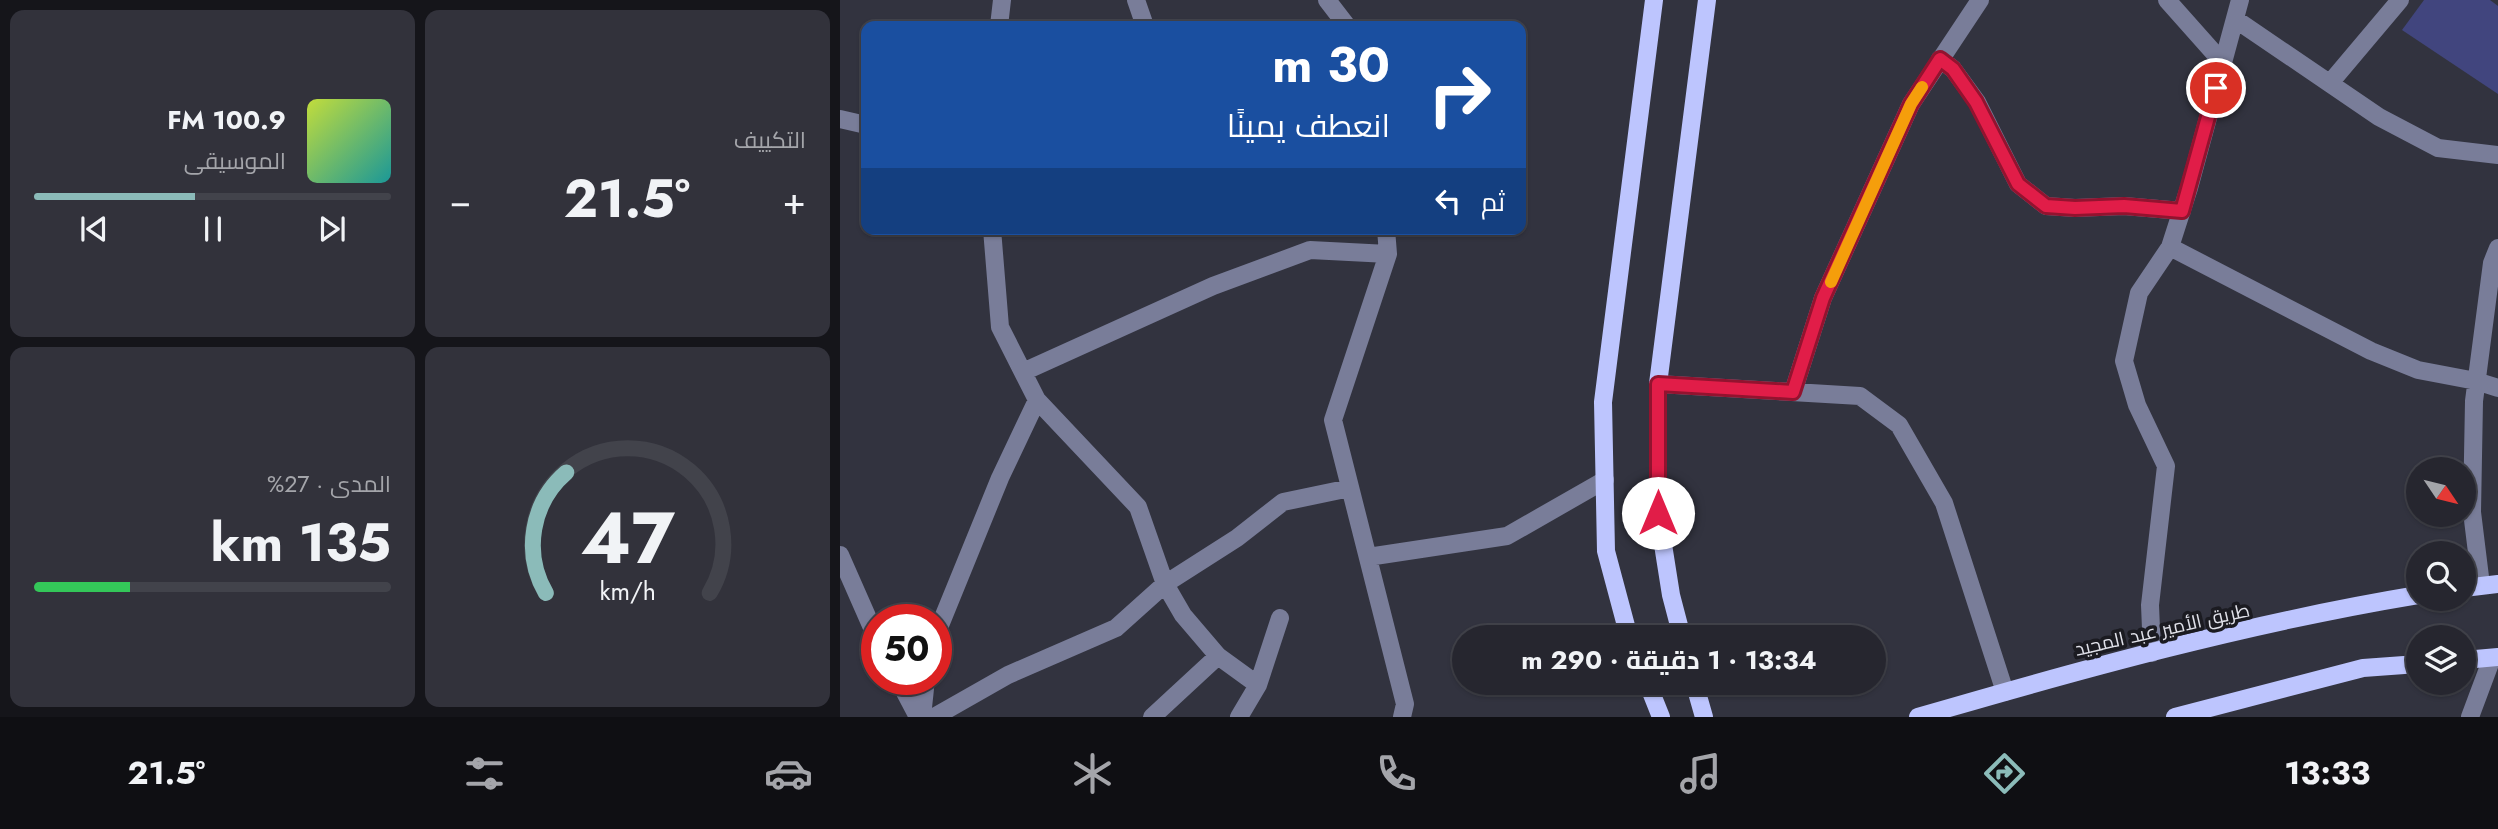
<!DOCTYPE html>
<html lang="ar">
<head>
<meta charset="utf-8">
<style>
  body { margin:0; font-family:Jost,Cairo,sans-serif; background:#32323b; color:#f1f3f6; direction:rtl; height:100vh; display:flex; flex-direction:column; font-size:26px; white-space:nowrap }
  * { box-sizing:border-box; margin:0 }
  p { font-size:23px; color:#a4a5aa }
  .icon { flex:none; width:38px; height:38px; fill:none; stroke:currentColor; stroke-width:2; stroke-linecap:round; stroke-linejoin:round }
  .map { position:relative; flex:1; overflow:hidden; direction:ltr }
  .panel { display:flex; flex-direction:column; gap:10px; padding:10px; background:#15151a; width:840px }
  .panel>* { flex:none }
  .guide { position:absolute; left:21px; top:21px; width:665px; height:214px; border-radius:14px; box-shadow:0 2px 5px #0004,0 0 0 2px #42434b; direction:rtl; background:#1a4fa0; color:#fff; overflow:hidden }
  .needle { width:46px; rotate:125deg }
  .fabs { position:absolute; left:1566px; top:457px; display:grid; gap:14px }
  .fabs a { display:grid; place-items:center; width:70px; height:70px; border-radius:50%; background:#26262f; box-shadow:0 2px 5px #0004,0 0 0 2px #42434b; font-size:35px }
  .speed { position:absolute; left:21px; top:604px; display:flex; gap:14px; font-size:35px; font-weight:700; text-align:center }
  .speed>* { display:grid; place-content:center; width:91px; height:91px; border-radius:50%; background:#26262f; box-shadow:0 2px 5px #0004,0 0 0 2px #42434b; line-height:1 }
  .speed .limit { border:10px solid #d22; background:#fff; color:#111 }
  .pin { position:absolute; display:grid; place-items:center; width:60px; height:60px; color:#fff; margin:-30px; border:4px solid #fff; border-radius:50%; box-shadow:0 2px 7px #0007 }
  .me { position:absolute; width:77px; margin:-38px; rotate:0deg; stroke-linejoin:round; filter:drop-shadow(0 0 5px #0008) }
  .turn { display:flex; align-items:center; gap:24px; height:147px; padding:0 21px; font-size:32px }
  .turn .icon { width:91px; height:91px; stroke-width:2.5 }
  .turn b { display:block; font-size:49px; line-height:60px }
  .then { display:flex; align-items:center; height:66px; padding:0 21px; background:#0003; gap:14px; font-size:26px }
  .big { font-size:52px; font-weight:700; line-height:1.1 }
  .panel .tile { flex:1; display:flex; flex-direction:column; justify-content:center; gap:10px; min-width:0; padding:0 24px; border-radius:14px; background:#32323b }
  .panel .dial { align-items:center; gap:0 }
  .dial svg { height:182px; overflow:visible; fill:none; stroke:#42434b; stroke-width:7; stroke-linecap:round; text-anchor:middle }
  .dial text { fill:#f1f3f6; stroke:none }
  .song { display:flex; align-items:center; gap:21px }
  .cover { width:84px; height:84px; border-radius:10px; background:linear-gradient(135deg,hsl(70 70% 55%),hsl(180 70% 35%)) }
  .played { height:7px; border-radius:4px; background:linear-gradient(90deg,#8bbbb9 45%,#42434b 45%) }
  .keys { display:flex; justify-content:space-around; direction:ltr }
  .heat { display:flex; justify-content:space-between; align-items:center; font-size:38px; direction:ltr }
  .charge { height:10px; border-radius:5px; background:linear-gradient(90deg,#34c759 27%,#42434b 0) }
  .panel .tiles { flex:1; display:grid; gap:10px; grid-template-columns:repeat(2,1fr) }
  .trip { position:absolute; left:612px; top:625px; width:434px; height:70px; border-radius:35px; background:#26262f; box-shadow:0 2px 5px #0004,0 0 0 2px #42434b; font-weight:700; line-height:70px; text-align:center; direction:rtl }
  .tabs { display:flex; height:112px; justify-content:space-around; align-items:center; background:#0f0f13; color:#a4a5aa }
  .tabs .icon { width:49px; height:49px }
  .tabs .active { color:#8bbbb9 }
  .tabs b { font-size:32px; color:#f1f3f6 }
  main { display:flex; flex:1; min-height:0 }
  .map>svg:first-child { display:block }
  .building { fill:#41457e }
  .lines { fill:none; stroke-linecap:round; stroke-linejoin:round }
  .minor { stroke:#797d99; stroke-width:18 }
  .major { stroke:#bdc5fe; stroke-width:18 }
  .route-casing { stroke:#92132f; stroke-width:18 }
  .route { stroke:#e11d48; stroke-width:12 }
  .slow { stroke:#f59e0b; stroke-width:12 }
  .labels { text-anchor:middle; stroke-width:7; stroke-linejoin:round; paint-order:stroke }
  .street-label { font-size:19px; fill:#e0e1e9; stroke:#1b1b21 }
</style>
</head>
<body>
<main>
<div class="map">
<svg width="1658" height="717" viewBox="0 0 1658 717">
  <rect width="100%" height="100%" fill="#32333f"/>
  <path class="building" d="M 1584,0 L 1650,0 L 1658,6 L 1658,94 L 1562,30 Z"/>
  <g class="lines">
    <path class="minor" d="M 296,0 L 305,26
      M 487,0 L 507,26
      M 1327,0 L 1383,63
      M 1395,19 L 1539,117 L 1598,148 L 1658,155
      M 159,26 L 162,0
      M 1100,59 L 1113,69 L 1137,102 L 1178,184 L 1206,206 L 1235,208 L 1284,206 L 1342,211
      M 1490,83 L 1560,0
      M 0,119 L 26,125
      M 152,229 L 160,327 L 197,400 L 298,507 L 325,584 L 343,615 L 378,656 L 418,685
      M 546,229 L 548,254 L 493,420 L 565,704 L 562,717
      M 1330,247 L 1531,351 L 1578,370 L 1636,381 L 1658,388
      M 183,372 L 373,286 L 470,250 L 548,254
      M 818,384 L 1020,396 L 1059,425 L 1104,503 L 1165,692
      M 953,392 L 983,298 L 1071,104 L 1140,0
      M 0,555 L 37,639
      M 528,557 L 667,536 L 765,480
      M 1641,585 L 1632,512 L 1634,401 L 1652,263 L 1658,248
      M 96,635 L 160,478 L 197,400
      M 1312,653 L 1310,605 L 1326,466 L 1297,405 L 1284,361 L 1299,293 L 1330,247 L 1349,188 L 1400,0
      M 58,679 L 78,717
      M 82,717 L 86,679
      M 94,717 L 168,675 L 276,628 L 325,584 L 397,538 L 443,502 L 510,488
      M 312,717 L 378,656
      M 399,717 L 418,685 L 440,618
      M 1630,717 L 1652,658"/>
    <path class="major" d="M 1624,588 L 1658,584
      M 789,637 L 766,551 L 763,402 L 814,0
      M 842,637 L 831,595 L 818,513 L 818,384 L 867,0
      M 1624,660 L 1658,657
      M 807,682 L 821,717
      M 854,682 L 864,717
      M 1078,717 C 1242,669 1409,623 1578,595
      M 1335,717 L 1523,668 L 1578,664"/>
  </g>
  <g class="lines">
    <defs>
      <path id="route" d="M 818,513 L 818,384 L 953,392 L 983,298 L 1071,104 L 1100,59 L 1113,69 L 1136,102 L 1178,184 L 1206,206 L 1235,208 L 1284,206 L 1342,211 L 1376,88"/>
    </defs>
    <use href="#route" class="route-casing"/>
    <use href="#route" class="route"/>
    <path class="slow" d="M 991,282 L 1071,104 L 1082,87"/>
  </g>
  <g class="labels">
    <g class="street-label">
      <text transform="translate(1322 629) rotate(-13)" y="7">طريق الأمير عبد المجيد</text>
    </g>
  </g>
</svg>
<div class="fabs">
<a><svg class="needle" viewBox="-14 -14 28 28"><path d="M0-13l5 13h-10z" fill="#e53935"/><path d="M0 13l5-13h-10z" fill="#a4a5aa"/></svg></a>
<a><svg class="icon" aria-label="search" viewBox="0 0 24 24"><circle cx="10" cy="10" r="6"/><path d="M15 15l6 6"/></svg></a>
<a><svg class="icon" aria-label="layers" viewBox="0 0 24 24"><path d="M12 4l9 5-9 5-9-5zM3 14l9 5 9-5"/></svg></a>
</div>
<div class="speed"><div class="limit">50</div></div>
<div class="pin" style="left:1376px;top:88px;background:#d93025"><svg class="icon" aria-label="arrive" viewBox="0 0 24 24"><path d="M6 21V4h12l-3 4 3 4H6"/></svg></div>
<svg class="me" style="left:818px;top:513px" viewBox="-20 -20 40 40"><circle r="19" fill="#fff"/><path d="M0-13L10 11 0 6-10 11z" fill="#e11d48"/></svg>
<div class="trip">13:34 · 1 دقيقة · 290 m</div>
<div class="guide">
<div class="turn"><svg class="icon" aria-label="right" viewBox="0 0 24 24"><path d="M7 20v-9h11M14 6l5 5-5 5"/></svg><div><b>30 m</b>انعطف يمينًا</div></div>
<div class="then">ثم<svg class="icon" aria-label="left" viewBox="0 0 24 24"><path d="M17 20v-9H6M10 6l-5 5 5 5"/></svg></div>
</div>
</div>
<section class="panel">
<div class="tiles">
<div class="tile"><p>التكييف</p>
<div class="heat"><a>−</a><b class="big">21.5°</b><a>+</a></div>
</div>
<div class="tile">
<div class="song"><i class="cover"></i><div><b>100.9 FM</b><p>الموسيقى</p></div></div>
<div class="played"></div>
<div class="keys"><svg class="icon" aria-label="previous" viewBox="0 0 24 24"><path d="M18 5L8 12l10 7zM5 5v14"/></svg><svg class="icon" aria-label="pause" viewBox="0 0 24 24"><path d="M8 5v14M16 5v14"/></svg><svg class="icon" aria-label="next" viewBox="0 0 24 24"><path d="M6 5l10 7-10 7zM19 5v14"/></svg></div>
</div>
<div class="tile dial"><svg viewBox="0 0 100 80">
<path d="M14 69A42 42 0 1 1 86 69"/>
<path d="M14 69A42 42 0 0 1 23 16" stroke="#8bbbb9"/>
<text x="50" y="56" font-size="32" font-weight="700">47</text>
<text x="50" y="72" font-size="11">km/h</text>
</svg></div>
<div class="tile"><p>المدى · 27%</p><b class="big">135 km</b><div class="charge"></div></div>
</div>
</section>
</main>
<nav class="tabs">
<b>13:33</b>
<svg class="icon active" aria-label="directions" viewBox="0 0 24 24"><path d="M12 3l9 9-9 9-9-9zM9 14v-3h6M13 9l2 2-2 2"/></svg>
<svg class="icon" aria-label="music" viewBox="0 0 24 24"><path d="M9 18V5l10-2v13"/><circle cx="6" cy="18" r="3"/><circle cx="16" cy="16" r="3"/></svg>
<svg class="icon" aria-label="phone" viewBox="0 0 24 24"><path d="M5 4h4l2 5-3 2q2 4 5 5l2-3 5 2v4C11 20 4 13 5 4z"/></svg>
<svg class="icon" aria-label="climate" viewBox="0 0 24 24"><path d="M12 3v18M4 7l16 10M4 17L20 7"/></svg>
<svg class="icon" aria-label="car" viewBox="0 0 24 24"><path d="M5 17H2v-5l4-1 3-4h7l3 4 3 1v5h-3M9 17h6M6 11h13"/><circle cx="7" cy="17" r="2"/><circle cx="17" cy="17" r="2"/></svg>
<svg class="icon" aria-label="filters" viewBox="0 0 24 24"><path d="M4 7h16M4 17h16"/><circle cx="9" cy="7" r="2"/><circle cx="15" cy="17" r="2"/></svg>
<b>21.5°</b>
</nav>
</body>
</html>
